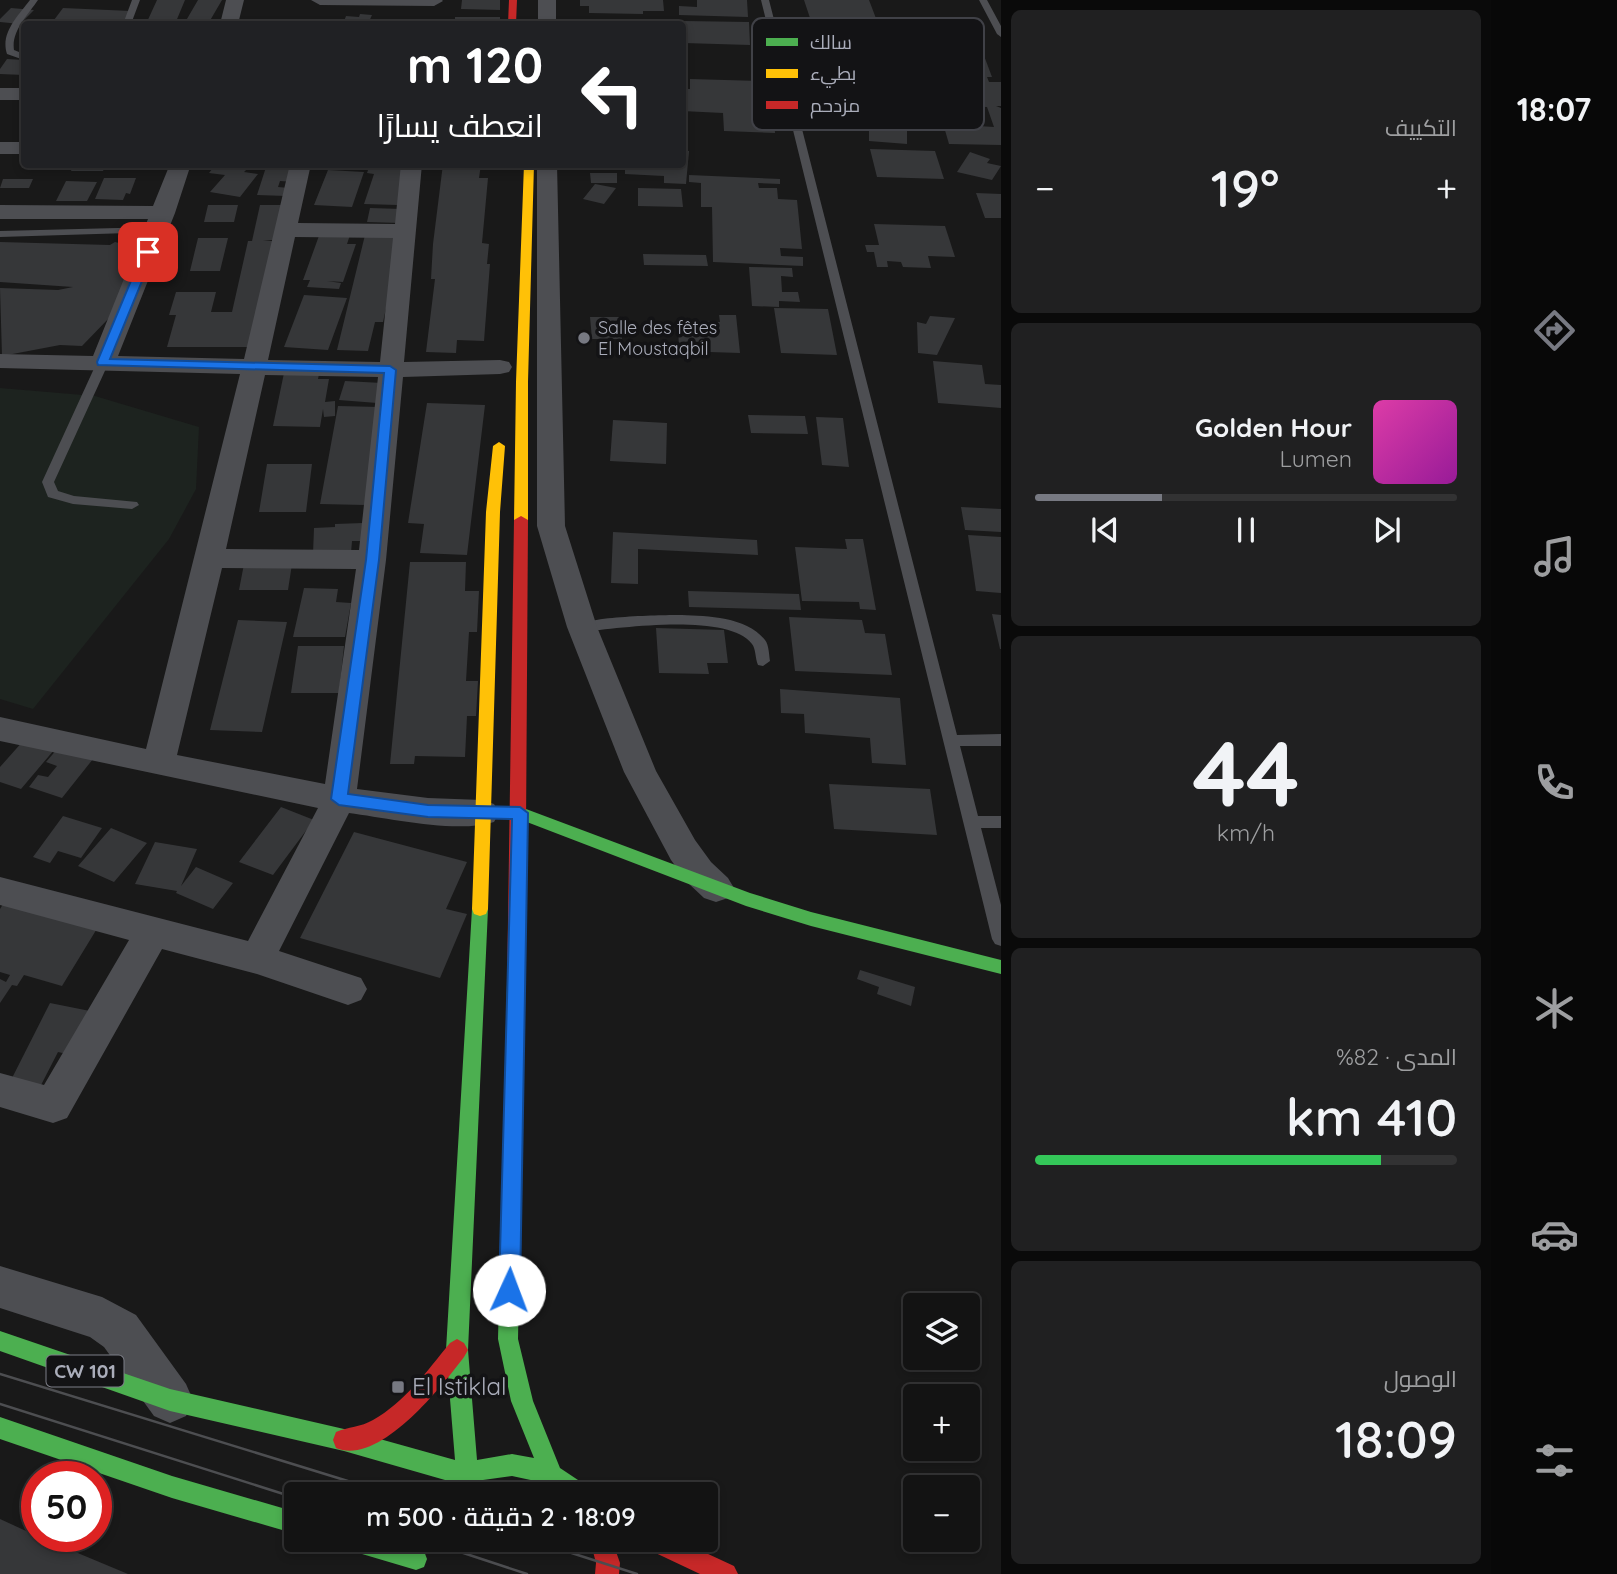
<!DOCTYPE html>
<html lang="ar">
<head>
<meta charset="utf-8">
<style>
  body { margin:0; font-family:Quicksand,Cairo,sans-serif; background:#202021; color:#f1f3f6; direction:rtl; height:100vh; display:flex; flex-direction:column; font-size:26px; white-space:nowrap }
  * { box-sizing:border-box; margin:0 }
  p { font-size:23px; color:#9d9ea0 }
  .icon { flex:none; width:38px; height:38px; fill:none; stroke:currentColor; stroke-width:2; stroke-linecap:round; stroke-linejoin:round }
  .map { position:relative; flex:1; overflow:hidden; direction:ltr }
  .drawer { display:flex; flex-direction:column; gap:10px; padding:10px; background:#0a0a0a; width:490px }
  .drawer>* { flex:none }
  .hud { position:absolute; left:21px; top:21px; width:665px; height:147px; border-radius:7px; box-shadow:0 4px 10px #0003,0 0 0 2px #323233; direction:rtl; background:#202124; color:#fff; overflow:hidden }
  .buttons { position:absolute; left:903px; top:1293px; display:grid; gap:14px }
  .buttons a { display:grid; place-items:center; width:77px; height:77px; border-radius:7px; background:#131313; box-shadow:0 4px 10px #0003,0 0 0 2px #323233; font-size:35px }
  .speed { position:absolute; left:21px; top:1461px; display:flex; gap:14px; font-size:35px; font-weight:700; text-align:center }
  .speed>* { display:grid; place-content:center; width:91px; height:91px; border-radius:50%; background:#131313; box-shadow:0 4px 10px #0003,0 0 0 2px #323233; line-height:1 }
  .speed .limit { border:10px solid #d22; background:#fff; color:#111 }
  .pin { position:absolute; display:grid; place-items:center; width:60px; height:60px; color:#fff; margin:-30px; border-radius:14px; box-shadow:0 4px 10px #0006 }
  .me { position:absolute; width:77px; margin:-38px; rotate:2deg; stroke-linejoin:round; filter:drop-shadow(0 0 5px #0008) }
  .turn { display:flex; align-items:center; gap:24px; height:147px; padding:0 28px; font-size:32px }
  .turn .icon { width:91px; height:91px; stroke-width:2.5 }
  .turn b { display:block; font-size:49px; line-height:60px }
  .big { font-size:52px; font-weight:600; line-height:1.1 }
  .drawer .widget { flex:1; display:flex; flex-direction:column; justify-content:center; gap:10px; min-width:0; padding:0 24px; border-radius:10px; background:#202021 }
  .drawer .dial { align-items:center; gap:0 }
  .dial b { font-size:91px; line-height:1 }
  .song { display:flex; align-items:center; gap:21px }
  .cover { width:84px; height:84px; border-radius:10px; background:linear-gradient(135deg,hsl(320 70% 55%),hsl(300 70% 35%)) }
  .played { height:7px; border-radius:4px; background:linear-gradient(90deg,#777982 30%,#323233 30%) }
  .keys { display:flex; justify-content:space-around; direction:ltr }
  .heat { display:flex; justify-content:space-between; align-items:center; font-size:38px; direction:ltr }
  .charge { height:10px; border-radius:5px; background:linear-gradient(90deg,#34c759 82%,#323233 0) }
  .trip { position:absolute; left:284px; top:1482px; width:434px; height:70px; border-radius:7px; background:#131313; box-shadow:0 4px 10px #0003,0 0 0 2px #323233; font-weight:600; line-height:70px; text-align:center; direction:rtl }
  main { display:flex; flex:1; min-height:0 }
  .tab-bar { display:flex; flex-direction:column; width:126px; justify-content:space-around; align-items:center; background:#080808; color:#9d9ea0 }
  .tab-bar .icon { width:49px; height:49px }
  .tab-bar .current { color:#777982 }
  .tab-bar b { font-size:32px; color:#f1f3f6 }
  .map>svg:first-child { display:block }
  .green { fill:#1d231f }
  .building { fill:#363739 }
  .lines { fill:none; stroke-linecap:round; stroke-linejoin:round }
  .lane { fill:#4d4e52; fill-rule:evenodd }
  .street { fill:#4d4e52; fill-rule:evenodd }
  .fast { fill:#4caf50; fill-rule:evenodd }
  .slow { fill:#ffc107; fill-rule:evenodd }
  .jam { fill:#c62828; fill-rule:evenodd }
  .tram { stroke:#4d4e51; stroke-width:2.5 }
  .route { fill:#1a73e8; stroke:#114b97; stroke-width:2 }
  .poi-dot { fill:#777982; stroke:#131315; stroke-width:2.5 }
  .labels { text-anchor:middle; stroke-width:7; stroke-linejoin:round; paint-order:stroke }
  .far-poi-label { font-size:18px; fill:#aaadba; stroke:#131315; text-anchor:start }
  .shield { fill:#131315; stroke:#7d7f88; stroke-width:2 }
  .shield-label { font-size:19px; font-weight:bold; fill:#aaadba }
  .near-poi-label { font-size:24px; fill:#aaadba; stroke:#131315; text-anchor:start }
  .key { fill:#131315; stroke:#404147; stroke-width:2 }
  .key-label { font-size:19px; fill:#aaadba }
</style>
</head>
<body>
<main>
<nav class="tab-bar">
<b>18:07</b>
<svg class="icon current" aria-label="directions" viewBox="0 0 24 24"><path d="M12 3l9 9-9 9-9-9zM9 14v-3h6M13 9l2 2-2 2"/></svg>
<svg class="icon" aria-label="music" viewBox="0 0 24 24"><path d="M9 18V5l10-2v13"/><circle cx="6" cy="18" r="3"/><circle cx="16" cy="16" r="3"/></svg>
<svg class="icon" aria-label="phone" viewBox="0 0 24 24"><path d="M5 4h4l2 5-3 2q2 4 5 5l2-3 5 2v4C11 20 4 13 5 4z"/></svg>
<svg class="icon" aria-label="climate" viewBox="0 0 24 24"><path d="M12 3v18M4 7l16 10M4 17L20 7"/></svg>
<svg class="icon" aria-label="car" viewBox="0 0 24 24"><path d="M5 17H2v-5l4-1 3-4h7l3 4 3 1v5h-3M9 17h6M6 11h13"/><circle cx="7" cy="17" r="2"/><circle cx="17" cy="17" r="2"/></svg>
<svg class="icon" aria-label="filters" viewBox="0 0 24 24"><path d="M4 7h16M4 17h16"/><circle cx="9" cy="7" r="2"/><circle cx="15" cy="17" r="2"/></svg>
</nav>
<section class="drawer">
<div class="widget"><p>التكييف</p>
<div class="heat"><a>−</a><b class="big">19°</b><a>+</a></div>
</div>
<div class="widget">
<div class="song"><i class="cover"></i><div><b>Golden Hour</b><p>Lumen</p></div></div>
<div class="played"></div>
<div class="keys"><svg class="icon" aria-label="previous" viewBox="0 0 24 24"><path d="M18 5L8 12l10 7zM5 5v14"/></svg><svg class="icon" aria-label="pause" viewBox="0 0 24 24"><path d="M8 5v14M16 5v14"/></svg><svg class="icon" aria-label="next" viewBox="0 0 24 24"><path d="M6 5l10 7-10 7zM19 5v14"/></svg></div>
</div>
<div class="widget dial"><b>44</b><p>km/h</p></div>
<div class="widget"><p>المدى · 82%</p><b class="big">410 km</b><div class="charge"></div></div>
<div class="widget"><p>الوصول</p><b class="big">18:09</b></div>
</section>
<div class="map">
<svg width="1001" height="1574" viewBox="0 0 1001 1574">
  <rect width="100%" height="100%" fill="#191919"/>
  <path class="green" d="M 0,388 L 95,396 L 199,427 L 196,489 L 169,539 L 33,709 L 0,699 Z"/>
  <path class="building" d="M 157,0 L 185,0 L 175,24 L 146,24 Z
    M 198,0 L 222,0 L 208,24 L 184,24 Z
    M 462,0 L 500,0 L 500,10 L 461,9 Z
    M 580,0 L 663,0 L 664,11 L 643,11 L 643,14 L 589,13 L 589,6 L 580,6 Z
    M 697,0 L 747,0 L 748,17 L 679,15 L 679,6 L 697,7 Z
    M 804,0 L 869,0 L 877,21 L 811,21 Z
    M 11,8 L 34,10 L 20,24 L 0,22 L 0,19 Z
    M 63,8 L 131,11 L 123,24 L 51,24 Z
    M 360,14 L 372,15 L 368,24 L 343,24 L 346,16 L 359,17 Z
    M 455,17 L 500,17 L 500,24 L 455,24 Z
    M 683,21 L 749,22 L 750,45 L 684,43 Z
    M 919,51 L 983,53 L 992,77 L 987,77 L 989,82 L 1001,82 L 1001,106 L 996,106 L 1001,108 L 1001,145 L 949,144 L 940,113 L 974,114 L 978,126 L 994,127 L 987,107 L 936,106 Z
    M 7,59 L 24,60 L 24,75 L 0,74 L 0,69 Z
    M 690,79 L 760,81 L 762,108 L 751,108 L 751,111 L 774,111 L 775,133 L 724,131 L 723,113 L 682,111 L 682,89 L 690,89 Z
    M 831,113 L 848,113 L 855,131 L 837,131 Z
    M 869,116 L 907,119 L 907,144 L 869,141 Z
    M 870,149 L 935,151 L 944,179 L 877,177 Z
    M 682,151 L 689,151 L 686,184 L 664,183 L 664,176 L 625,174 L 625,164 L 682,164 Z
    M 970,152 L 990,159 L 987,163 L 1001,166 L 992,180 L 957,172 Z
    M 74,164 L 106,164 L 103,171 L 71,171 Z
    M 216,164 L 250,166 L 244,172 L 258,174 L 240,197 L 210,192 L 225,175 L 209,173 Z
    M 267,164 L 300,164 L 295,182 L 280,181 L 278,187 L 289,188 L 286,196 L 257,195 Z
    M 370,164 L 409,164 L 397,205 L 364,204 L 374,174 L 367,173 Z
    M 443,164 L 481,164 L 479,178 L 488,178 L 482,243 L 489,244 L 487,264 L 490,264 L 484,341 L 457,340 L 456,353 L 426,352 L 435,279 L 431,279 L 433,244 Z
    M 328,170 L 364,172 L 352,207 L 314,205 Z
    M 590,173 L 617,173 L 617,183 L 591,183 Z
    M 689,175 L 780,179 L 780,184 L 758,183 L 759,188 L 777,188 L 778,199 L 797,200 L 802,249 L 780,248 L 781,256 L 803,257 L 803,266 L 713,262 L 712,207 L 701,207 L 701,183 L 689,182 Z
    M 104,178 L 136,178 L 130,194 L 126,193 L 123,200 L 95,199 Z
    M 3,179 L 33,179 L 29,188 L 0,188 Z
    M 66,181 L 97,182 L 87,201 L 56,201 Z
    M 595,184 L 616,188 L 604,204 L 583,199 Z
    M 638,188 L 681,189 L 683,207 L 638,206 Z
    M 976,193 L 1001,194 L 1001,218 L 985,218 Z
    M 208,205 L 238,205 L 234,222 L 204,222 Z
    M 260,205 L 286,205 L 280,240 L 263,240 L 280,242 L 253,347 L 167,347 L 176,315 L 169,315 L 176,292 L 216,292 L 211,312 L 232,312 L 248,241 L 252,241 Z
    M 370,208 L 402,209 L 400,223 L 367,222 Z
    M 874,224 L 945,226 L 955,257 L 928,256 L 931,268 L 903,267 L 901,262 L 887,261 L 888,267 L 877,267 L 874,252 L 867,252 L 865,245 L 879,245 Z
    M 320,233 L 350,235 L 347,244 L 356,244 L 343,282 L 327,281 L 341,283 L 339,289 L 307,287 L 310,280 L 303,280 Z
    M 365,235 L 398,236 L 397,259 L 383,322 L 375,322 L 368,351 L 337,350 Z
    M 198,238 L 228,238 L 220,271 L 190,271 Z
    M 0,242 L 110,245 L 115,242 L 132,246 L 130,250 L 134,260 L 111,316 L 82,346 L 60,345 L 2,356 L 0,288 L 58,290 L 73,287 L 0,282 Z
    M 643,254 L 706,255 L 708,266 L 644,265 Z
    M 749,267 L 792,268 L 793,277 L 781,276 L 782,292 L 798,292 L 800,302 L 779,301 L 779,307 L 752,306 Z
    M 304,295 L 347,298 L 328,350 L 284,347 Z
    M 774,308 L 828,309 L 837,355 L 781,353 Z
    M 719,315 L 736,315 L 740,353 L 679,351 L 678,321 L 720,322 Z
    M 930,316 L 955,318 L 937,355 L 918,353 L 917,322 L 926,324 Z
    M 590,317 L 620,317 L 622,339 L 592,339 Z
    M 933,361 L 982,365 L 985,384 L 1001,385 L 1001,408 L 938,403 Z
    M 284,373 L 319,374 L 318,379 L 329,379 L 325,402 L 335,401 L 335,416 L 324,417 L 323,409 L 320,427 L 273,426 Z
    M 345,381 L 382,383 L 377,403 L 339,400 Z
    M 427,403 L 485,405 L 467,555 L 420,553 L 424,524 L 408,523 Z
    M 338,406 L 379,407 L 365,505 L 320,504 Z
    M 748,415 L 805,416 L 808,434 L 751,433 Z
    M 816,417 L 843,418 L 849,467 L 822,465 Z
    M 613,420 L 667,423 L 666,464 L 610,461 Z
    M 267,464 L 312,464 L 306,512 L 259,512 Z
    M 961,507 L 1001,509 L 1001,532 L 965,530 Z
    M 363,523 L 363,541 L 352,541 L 351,553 L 313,554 L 314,528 L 335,527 L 335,524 Z
    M 613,532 L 757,540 L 758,555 L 638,549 L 638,584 L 611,583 Z
    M 968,535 L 1001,537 L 1001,593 L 976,591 Z
    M 845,539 L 863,539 L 876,610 L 860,609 L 859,602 L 802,601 L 795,547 L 847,549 Z
    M 410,562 L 466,562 L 465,591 L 479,591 L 477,632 L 469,632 L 466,681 L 478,681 L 476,716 L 467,716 L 465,757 L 415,756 L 414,764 L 390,764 Z
    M 244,564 L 292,564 L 288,590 L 239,590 Z
    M 304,588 L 338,589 L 336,602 L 351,603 L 345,637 L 293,637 Z
    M 688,591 L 799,594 L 801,610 L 689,607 Z
    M 992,614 L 1001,615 L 1001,649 L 1000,649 Z
    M 789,617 L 862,620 L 865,633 L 885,634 L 892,675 L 795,671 Z
    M 238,620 L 287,622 L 262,732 L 210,730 Z
    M 656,628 L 724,630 L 728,663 L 707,663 L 709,674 L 659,673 Z
    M 298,646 L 344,646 L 339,693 L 291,693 Z
    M 780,689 L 900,698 L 906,765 L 872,763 L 870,738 L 805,733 L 804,714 L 781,713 Z
    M 24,740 L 54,750 L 21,789 L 0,782 L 0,767 Z
    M 58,748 L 93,759 L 62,798 L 29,787 L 38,775 L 48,777 L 57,766 L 46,762 Z
    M 829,784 L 930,789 L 937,835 L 834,829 Z
    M 281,807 L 314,820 L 273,875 L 239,862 Z
    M 63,816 L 102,828 L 81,858 L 58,851 L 50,863 L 33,857 Z
    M 111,828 L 147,843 L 114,882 L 78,866 Z
    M 354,832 L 467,862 L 446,909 L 467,914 L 440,978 L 300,938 Z
    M 155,842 L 197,849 L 181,886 L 196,867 L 233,883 L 213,909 L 176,893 L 177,891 L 135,884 Z
    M 5,901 L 98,927 L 62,986 L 24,975 L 17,986 L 12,985 L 0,1003 L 0,979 L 6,982 L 10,975 L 0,972 L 0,909 Z
    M 860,970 L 915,987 L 911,1006 L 877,994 L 879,987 L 857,979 Z
    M 50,1003 L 100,1013 L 80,1057 L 58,1052 L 39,1089 L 10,1082 Z
    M 0,1519 L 37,1536 L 128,1574 L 0,1574 Z"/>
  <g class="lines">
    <path class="lane" d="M 30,0 L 38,0 C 28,15 11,31 14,50 L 24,54 L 24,60 L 7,54 C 0,33 18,16 30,0 Z
      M 132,0 L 140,0 L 131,24 L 123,24 Z
      M 761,0 L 769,0 L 957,735 L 1001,734 L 1001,746 L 960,746 L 978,816 L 1001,816 L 1001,828 L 981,828 L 1001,905 L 1001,946 L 995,944 L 992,939 Z
      M 979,0 L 987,0 L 1001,26 L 1001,37 L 997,34 Z
      M 157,227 L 162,230 L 161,232 L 0,237 L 0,231 Z
      M 103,358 L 109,362 L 54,482 L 58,491 L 74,496 L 137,502 L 139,505 L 132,509 L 73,504 L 48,497 L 42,482 L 97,362 Z
      M 682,615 C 708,616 747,617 765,640 C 769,645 769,655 770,661 L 763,666 L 758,665 C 755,658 756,649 752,644 C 728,612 618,628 582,632 L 575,627 C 585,616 663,615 682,615 Z"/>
    <path class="street" d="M 226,0 L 244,0 L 238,24 L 220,24 Z
      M 311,0 L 442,0 L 443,1 L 434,6 L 320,5 Z
      M 538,0 L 556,0 L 556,24 L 538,24 Z
      M 0,88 L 24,88 L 24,100 L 0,100 Z
      M 0,142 L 24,142 L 24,154 L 0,154 Z
      M 170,164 L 191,164 L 175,213 L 118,356 L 244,359 L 290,164 L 311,164 L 298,223 L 395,224 L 401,164 L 422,164 L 404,362 L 500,360 L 509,362 L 512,367 L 509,372 L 500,374 L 403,377 L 386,560 L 357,789 L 428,798 L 482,800 L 494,804 L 499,813 L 494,822 C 457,834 388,818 349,813 L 279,951 L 361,978 L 367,989 L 361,1000 L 348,1005 L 257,974 L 162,949 L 67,1118 L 53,1123 L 0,1107 L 0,1073 L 44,1085 L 129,940 L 0,905 L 0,877 L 248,941 L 318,808 L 0,741 L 0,717 L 146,749 L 240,374 L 0,368 L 0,354 L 93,356 L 148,219 L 0,219 L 0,205 L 153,206 ZM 295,237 L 393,238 L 380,362 L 268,360 ZM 265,375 L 378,377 L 359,550 L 226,549 ZM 222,568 L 356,569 L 325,784 L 177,755 Z
      M 537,164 L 557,164 L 565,526 L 597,627 L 656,771 L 695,840 L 711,862 L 728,878 L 734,888 L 728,898 L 716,902 L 704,898 L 687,882 L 671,860 L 624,772 L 567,627 L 537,526 Z
      M 0,1266 L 102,1297 L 136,1315 L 186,1384 L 193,1400 L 186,1416 L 170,1423 L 154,1416 L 104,1347 L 90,1337 L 0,1308 Z"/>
    <path class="fast" d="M 496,807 L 526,809 L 750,893 L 811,912 L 1001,960 L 1001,974 L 811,926 L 746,906 L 519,819 L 490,817 L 488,813 L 490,809 Z
      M 480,902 L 486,904 L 488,909 L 468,1350 L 477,1460 L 512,1454 L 534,1458 L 511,1401 L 498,1339 L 507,985 L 510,980 L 516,978 L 522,980 L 525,985 L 518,1339 L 533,1401 L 560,1468 L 587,1486 L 590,1494 L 562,1494 L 540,1482 L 512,1476 L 483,1480 L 462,1494 L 436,1494 L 439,1485 L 445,1480 L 344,1451 L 170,1411 L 0,1351 L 0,1331 L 170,1389 L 344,1429 L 455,1460 L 446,1350 L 472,909 L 474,904 Z
      M 0,1417 L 172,1476 L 296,1512 L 296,1534 L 172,1498 L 0,1439 Z
      M 341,1540 L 391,1540 L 424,1551 L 427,1559 L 424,1567 L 416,1570 L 352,1551 L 344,1548 Z"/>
    <path class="slow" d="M 524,164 L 534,164 L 528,382 L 528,520 L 521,524 L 514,520 L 516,382 Z
      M 499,442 L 505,446 L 500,512 L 488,909 L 486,914 L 480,916 L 474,914 L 472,909 L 486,512 L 493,446 Z"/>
    <path class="jam" d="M 509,0 L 517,0 L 516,24 L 508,24 Z
      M 521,516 L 528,520 L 525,985 L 522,990 L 516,992 L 510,990 L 507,985 L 514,520 Z
      M 457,1339 L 464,1343 L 468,1350 L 464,1357 C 441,1387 380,1466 336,1448 L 333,1440 L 336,1432 C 348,1427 361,1427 373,1420 C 405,1402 427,1371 450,1343 Z
      M 590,1540 L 612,1540 L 620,1563 L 619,1574 L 595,1574 L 596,1563 Z
      M 642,1540 L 678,1540 L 734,1566 L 738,1574 L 700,1574 L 645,1548 Z"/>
    <path class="tram" d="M 0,1374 L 390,1494
      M 0,1404 L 296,1498
      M 424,1540 L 527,1574
      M 531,1540 L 637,1574"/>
  </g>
  <path class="route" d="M 148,249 L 154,252 L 110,359 L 390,366 L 396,370 L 379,560 L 348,794 L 428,805 L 520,807 L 528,813 L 520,1290 L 517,1297 L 509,1300 L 502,1297 L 499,1290 L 512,819 L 428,817 L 339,805 L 331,799 L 366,560 L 384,373 L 98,365 L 97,362 L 143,252 Z"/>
  <g class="poi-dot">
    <circle cx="584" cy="338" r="7"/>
    <rect x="391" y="1380" width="14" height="14" rx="3.5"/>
  </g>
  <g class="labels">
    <g class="far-poi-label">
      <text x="598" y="334">Salle des fêtes<tspan x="598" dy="21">El Moustaqbil</tspan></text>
    </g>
    <rect class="shield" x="46.5" y="1355.5" width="77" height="31" rx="5"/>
    <g class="shield-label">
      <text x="85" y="1378">CW 101</text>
    </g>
    <g class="near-poi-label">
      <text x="412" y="1395">El Istiklal</text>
    </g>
  </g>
  <rect x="752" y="18" width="232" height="112" rx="10" class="key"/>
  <rect x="766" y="38" width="32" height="8" fill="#4caf50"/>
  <rect x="766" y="69" width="32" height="9" fill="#ffc107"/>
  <rect x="766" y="101" width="32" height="8" fill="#c62828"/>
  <g class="key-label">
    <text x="810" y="49">سالك</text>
    <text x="810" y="80">بطيء</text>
    <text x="810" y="112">مزدحم</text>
  </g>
</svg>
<div class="buttons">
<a><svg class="icon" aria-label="layers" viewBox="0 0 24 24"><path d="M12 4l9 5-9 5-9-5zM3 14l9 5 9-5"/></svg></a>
<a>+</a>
<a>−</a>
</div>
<div class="speed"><div class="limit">50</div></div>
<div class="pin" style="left:148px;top:252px;background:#d93025"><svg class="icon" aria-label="arrive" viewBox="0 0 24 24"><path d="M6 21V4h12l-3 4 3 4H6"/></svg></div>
<svg class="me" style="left:509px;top:1290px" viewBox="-20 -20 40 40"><circle r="19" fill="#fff"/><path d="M0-13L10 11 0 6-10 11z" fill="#1a73e8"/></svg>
<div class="trip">18:09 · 2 دقيقة · 500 m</div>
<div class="hud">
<div class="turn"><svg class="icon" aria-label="left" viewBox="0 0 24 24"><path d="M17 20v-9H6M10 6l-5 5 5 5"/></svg><div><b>120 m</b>انعطف يسارًا</div></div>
</div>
</div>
</main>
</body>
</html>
